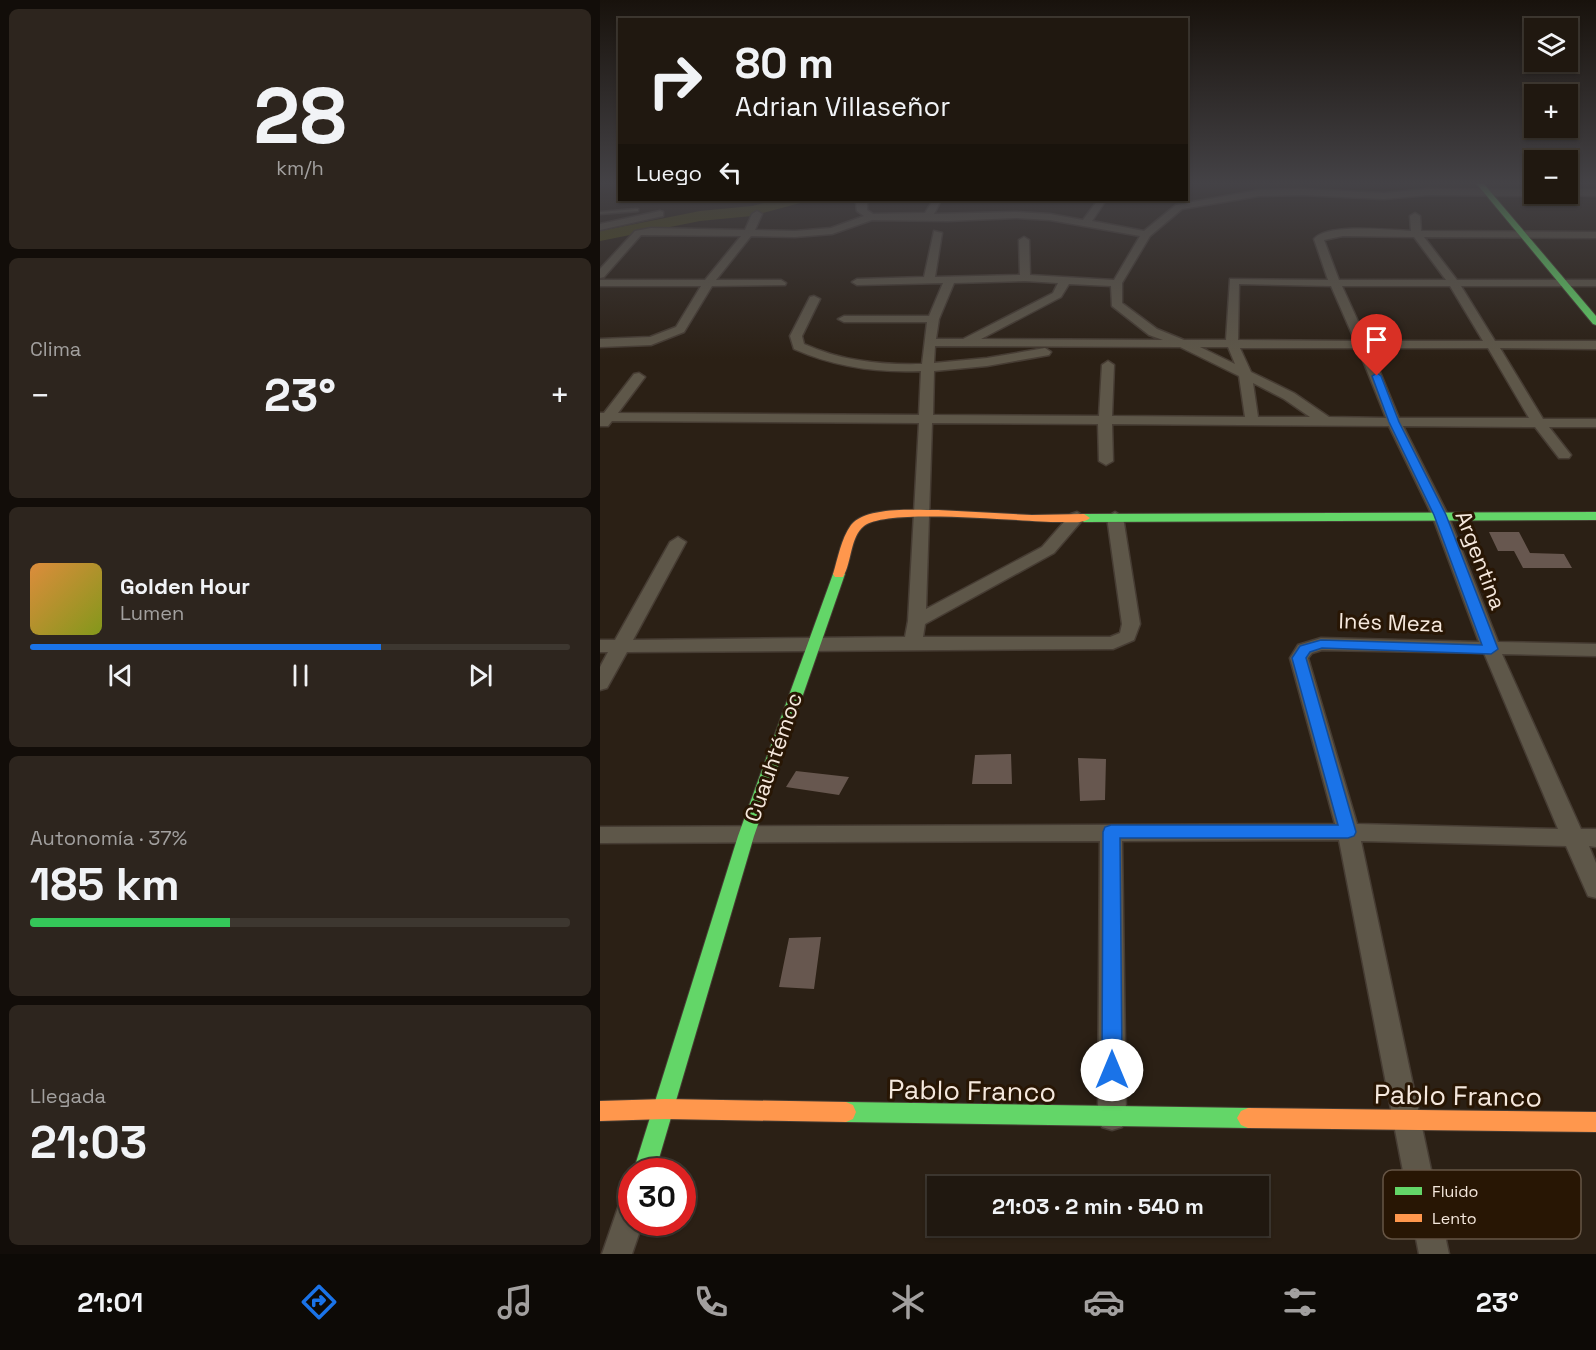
<!DOCTYPE html>
<html lang="es">
<head>
<meta charset="utf-8">
<style>
  body { margin:0; font-family:"Space Grotesk",sans-serif; background:#2d251e; color:#f1f3f6; height:100vh; display:flex; flex-direction:column; font-size:22px; white-space:nowrap }
  * { box-sizing:border-box; margin:0 }
  p { font-size:20px; color:#a2a09f }
  .icon { flex:none; width:33px; height:33px; fill:none; stroke:currentColor; stroke-width:2; stroke-linecap:round; stroke-linejoin:round }
  .map { position:relative; flex:1; overflow:hidden }
  .sheet { display:flex; flex-direction:column; gap:9px; padding:9px; background:#120d09; width:600px }
  .sheet>* { flex:none }
  .top-card { position:absolute; left:18px; top:18px; width:570px; height:183px; border-radius:0px; box-shadow:0 2px 4px #0004,0 0 0 2px #3d3730; background:#201810; color:#f1f3f6; overflow:hidden }
  .tools { position:absolute; left:924px; top:18px; display:grid; gap:12px }
  .tools a { display:grid; place-items:center; width:54px; height:54px; border-radius:0px; background:#201810; box-shadow:0 2px 4px #0004,0 0 0 2px #3d3730; font-size:30px }
  .speed { position:absolute; left:18px; top:1158px; display:flex; gap:12px; font-size:30px; font-weight:700; text-align:center }
  .speed>* { display:grid; place-content:center; width:78px; height:78px; border-radius:50%; background:#201810; box-shadow:0 2px 4px #0004,0 0 0 2px #3d3730; line-height:1 }
  .speed .limit { border:9px solid #d22; background:#fff; color:#111 }
  .pin { position:absolute; display:grid; place-items:center; width:51px; height:51px; color:#fff; margin:-62px -26px; border-radius:50% 50% 50% 0; rotate:-45deg; box-shadow:0 0 6px #0007 }
  .pin .icon { rotate:45deg }
  .me { position:absolute; width:66px; margin:-33px; rotate:0deg; stroke-linejoin:round; filter:drop-shadow(0 0 4px #0008) }
  .turn { display:flex; align-items:center; gap:21px; height:126px; padding:0 18px; font-size:27px }
  .turn .icon { width:78px; height:78px; stroke-width:2.5 }
  .turn b { display:block; font-size:42px; line-height:51px }
  .then { display:flex; align-items:center; height:57px; padding:0 18px; background:#0003; gap:12px; font-size:22px }
  .big { font-size:45px; font-weight:700; line-height:1.1 }
  .sheet .widget { flex:1; display:flex; flex-direction:column; justify-content:center; gap:9px; min-width:0; padding:0 21px; border-radius:9px; background:#2d251e }
  .sheet .dial { align-items:center; gap:0 }
  .dial b { font-size:78px; line-height:1 }
  .song { display:flex; align-items:center; gap:18px }
  .cover { width:72px; height:72px; border-radius:9px; background:linear-gradient(135deg,hsl(30 70% 55%),hsl(70 70% 35%)) }
  .played { height:6px; border-radius:3px; background:linear-gradient(90deg,#1a73e8 65%,#3d3730 65%) }
  .keys { display:flex; justify-content:space-around; direction:ltr }
  .heat { display:flex; justify-content:space-between; align-items:center; font-size:33px; direction:ltr }
  .charge { height:9px; border-radius:4px; background:linear-gradient(90deg,#34c759 37%,#3d3730 0) }
  .trip { position:absolute; left:327px; top:1176px; width:342px; height:60px; border-radius:0px; background:#201810; box-shadow:0 2px 4px #0004,0 0 0 2px #3d3730; font-weight:700; line-height:60px; text-align:center }
  .menu { display:flex; height:96px; justify-content:space-around; align-items:center; background:#0d0a06; color:#a2a09f }
  .menu .icon { width:42px; height:42px }
  .menu .current { color:#1a73e8 }
  .menu b { font-size:27px; color:#f1f3f6 }
  main { display:flex; flex:1; min-height:0 }
  .map>svg:first-child { display:block }
  .lines { fill:none; stroke-linecap:round; stroke-linejoin:round }
  .river { fill:#4d4a14; fill-rule:evenodd }
  .building { fill:#67574f }
  .lane-casing { stroke:#463c33; stroke-width:3 }
  .street-casing { stroke:#463c33; stroke-width:3 }
  .fast-casing { stroke:#463c33; stroke-width:2 }
  .slow-casing { stroke:#463c33; stroke-width:2 }
  .lane { fill:#5e5749; fill-rule:evenodd }
  .street { fill:#5e5749; fill-rule:evenodd }
  .fast { fill:#63d668; fill-rule:evenodd }
  .slow { fill:#ff974d; fill-rule:evenodd }
  .route { fill:#1a73e8; stroke:#114b97; stroke-width:1.5 }
  .labels { text-anchor:middle; stroke-width:6; stroke-linejoin:round; paint-order:stroke }
  .street-label { font-size:22px; fill:#f5e8dd; stroke:#281604 }
  .near-street-label { font-size:27px; fill:#f5e8dd; stroke:#281604 }
  .key { fill:#281604; stroke:#665545; stroke-width:1.5 }
  .key-label { font-size:16px; fill:#f5e8dd }
</style>
</head>
<body>
<main>
<section class="sheet">
<div class="widget dial"><b>28</b><p>km/h</p></div>
<div class="widget"><p>Clima</p>
<div class="heat"><a>−</a><b class="big">23°</b><a>+</a></div>
</div>
<div class="widget">
<div class="song"><i class="cover"></i><div><b>Golden Hour</b><p>Lumen</p></div></div>
<div class="played"></div>
<div class="keys"><svg class="icon" aria-label="previous" viewBox="0 0 24 24"><path d="M18 5L8 12l10 7zM5 5v14"/></svg><svg class="icon" aria-label="pause" viewBox="0 0 24 24"><path d="M8 5v14M16 5v14"/></svg><svg class="icon" aria-label="next" viewBox="0 0 24 24"><path d="M6 5l10 7-10 7zM19 5v14"/></svg></div>
</div>
<div class="widget"><p>Autonomía · 37%</p><b class="big">185 km</b><div class="charge"></div></div>
<div class="widget"><p>Llegada</p><b class="big">21:03</b></div>
</section>
<div class="map">
<svg width="996" height="1254" viewBox="0 0 996 1254">
  <rect width="100%" height="100%" fill="#2b2015"/>
  <g class="lines">
    <path class="river" d="M 177,200 L 202,200 L 200,203 L 152,216 L 100,221 L 0,241 L 0,231 L 100,211 L 152,206 Z"/>
  </g>
  <path class="building" d="M 889,532 L 919,532 L 930,553 L 964,554 L 972,568 L 923,568 L 914,551 L 898,551 Z
    M 411,754 L 412,784 L 372,784 L 375,755 Z
    M 478,758 L 506,759 L 505,800 L 480,801 Z
    M 196,771 L 249,777 L 239,795 L 186,787 Z
    M 221,937 L 214,989 L 179,987 L 189,938 Z"/>
  <g class="lines">
    <defs>
      <path id="lane" d="M 36,209 L 38,209 L 38,211 L 0,214 L 0,212 Z"/>
      <path id="street" d="M 703,189 L 784,193 L 828,189 L 934,190 L 934,194 L 938,194 L 934,196 L 828,195 L 784,199 L 703,195 L 659,196 L 582,209 L 550,236 L 522,283 L 522,303 L 557,329 L 584,340 L 626,340 L 630,279 L 728,280 L 714,239 C 728,223 789,230 811,231 L 810,216 L 815,213 L 820,216 L 821,231 L 996,232 L 996,238 L 824,237 L 857,280 L 996,280 L 996,286 L 861,286 L 895,341 L 996,341 L 996,349 L 900,348 L 943,419 L 996,419 L 996,427 L 949,427 L 971,455 L 969,458 L 959,458 L 935,427 L 803,426 L 848,515 L 898,642 L 996,644 L 996,656 L 902,654 L 981,829 L 996,829 L 996,847 L 989,846 L 996,863 L 996,898 L 988,896 L 966,846 L 761,841 L 849,1254 L 819,1254 L 739,840 L 522,841 L 526,1117 L 522,1127 L 512,1130 L 502,1127 L 498,1117 L 500,841 L 0,843 L 0,827 L 735,824 L 690,658 L 698,645 L 721,638 L 879,642 L 832,515 L 789,426 L 512,424 L 513,461 L 506,465 L 499,461 L 498,424 L 332,423 L 326,609 L 442,547 L 471,514 L 477,512 L 485,517 L 454,553 L 325,624 L 323,637 L 510,637 L 520,633 L 522,624 L 507,517 L 515,512 L 523,517 L 540,624 L 534,640 L 513,649 L 27,652 L 7,688 L 0,690 L 0,667 L 8,652 L 0,652 L 0,640 L 15,640 L 70,542 L 78,537 L 86,542 L 33,640 L 305,637 L 308,621 L 319,423 L 12,421 L 8,426 L 0,426 L 0,413 L 4,413 L 34,374 L 39,373 L 45,377 L 18,413 L 319,415 L 321,371 C 276,373 235,367 194,349 L 190,336 L 210,297 L 214,296 L 220,299 L 202,336 L 204,344 C 242,361 280,365 322,364 L 327,322 L 244,322 L 238,319 L 244,316 L 329,316 L 343,283 L 257,285 L 252,282 L 257,279 L 324,277 L 334,231 L 342,233 L 335,277 L 420,275 L 419,240 L 424,237 L 429,240 L 430,275 L 514,280 L 540,236 L 450,220 L 416,218 L 348,221 L 272,220 L 232,234 L 195,237 L 151,236 L 116,280 L 181,280 L 186,283 L 185,285 L 112,286 L 84,332 L 51,345 L 0,347 L 0,339 L 50,337 L 76,327 L 101,286 L 0,286 L 0,280 L 105,280 L 141,236 L 41,235 L 4,277 L 0,278 L 0,269 L 35,231 L 51,228 L 145,230 L 152,214 L 157,211 L 162,214 L 155,230 L 195,231 L 231,228 L 264,216 L 257,211 L 256,203 L 259,200 L 267,200 L 267,210 L 273,214 L 325,213 L 333,200 L 341,200 L 334,214 L 416,212 L 450,214 L 483,220 L 498,200 L 506,200 L 492,221 L 544,231 L 576,205 L 659,190 ZM 743,236 L 814,237 L 846,280 L 739,280 L 724,240 ZM 425,281 L 458,283 L 453,293 L 363,339 L 336,339 L 339,319 L 354,283 ZM 469,284 L 511,286 L 512,306 L 549,335 L 563,340 L 381,339 L 461,297 ZM 639,284 L 731,286 L 755,341 L 638,340 ZM 742,286 L 850,286 L 883,341 L 767,341 ZM 335,346 L 580,347 L 639,376 L 645,417 L 512,416 L 514,365 L 508,361 L 502,365 L 499,416 L 333,415 L 334,371 L 387,366 L 449,355 L 451,352 L 445,348 L 387,358 L 334,363 ZM 600,347 L 628,347 L 635,364 ZM 640,348 L 758,348 L 786,418 L 729,417 L 694,393 L 651,372 ZM 770,348 L 888,348 L 929,418 L 799,418 ZM 653,383 L 684,399 L 710,417 L 658,417 ZM 722,650 L 884,653 L 958,829 L 757,824 L 708,658 L 712,653 Z
        M 968,190 L 996,190 L 996,196 L 965,195 Z
        M 60,211 L 63,212 L 63,216 L 0,230 L 0,224 Z
        M 32,1195 L 32,1222 L 43,1222 L 32,1254 L 2,1254 L 21,1199 Z"/>
      <path id="fast" d="M 876,183 L 883,183 L 996,316 L 996,325 L 993,324 Z
        M 996,512 L 996,520 L 484,522 L 478,518 L 484,514 Z
        M 239,570 L 245,574 L 154,836 L 55,1172 L 33,1172 L 138,836 L 233,574 Z
        M 246,1102 L 648,1108 L 655,1111 L 659,1118 L 655,1125 L 648,1128 L 246,1122 L 239,1119 L 236,1112 L 239,1105 Z"/>
      <path id="slow" d="M 338,510 L 432,515 L 484,514 L 490,518 C 483,524 469,522 459,522 C 423,522 287,507 264,526 C 250,537 252,562 243,577 L 235,577 L 233,574 C 238,558 241,539 251,525 C 266,506 316,510 338,510 Z
        M 65,1099 L 246,1102 L 253,1105 L 256,1112 L 253,1119 L 246,1122 L 65,1119 L 0,1121 L 0,1101 Z
        M 648,1108 L 996,1112 L 996,1132 L 648,1128 L 641,1125 L 637,1118 L 641,1111 Z"/>
    </defs>
    <use href="#lane" class="lane-casing"/>
    <use href="#street" class="street-casing"/>
    <use href="#fast" class="fast-casing"/>
    <use href="#slow" class="slow-casing"/>
    <use href="#lane" class="lane"/>
    <use href="#street" class="street"/>
    <use href="#fast" class="fast"/>
    <use href="#slow" class="slow"/>
  </g>
  <linearGradient id="sky" x2="0" y2="1"><stop stop-color="#18120c"/><stop offset="0.51" stop-color="#444246"/><stop offset="1" stop-color="#444246" stop-opacity="0"/></linearGradient>
  <rect width="996" height="359" fill="url(#sky)"/>
  <path class="route" d="M 777,373 L 781,376 L 799,422 L 846,515 L 898,649 L 891,654 L 722,648 L 710,652 L 706,658 L 756,832 L 754,836 L 748,838 L 520,838 L 522,1070 L 519,1076 L 512,1079 L 505,1076 L 502,1070 L 503,832 L 505,827 L 511,825 L 738,825 L 692,658 L 700,646 L 721,640 L 882,645 L 834,515 L 789,422 L 772,376 Z"/>
  <g class="labels">
    <g class="street-label">
      <text transform="translate(881 560) rotate(69)" y="8">Argentina</text>
      <text transform="translate(791 622) rotate(2)" y="8">Inés Meza</text>
      <text transform="translate(173 757) rotate(-71)" y="8">Cuauhtémoc</text>
    </g>
    <g class="near-street-label">
      <text transform="translate(372 1091) rotate(1)" y="9">Pablo Franco</text>
      <text transform="translate(858 1096) rotate(1)" y="9">Pablo Franco</text>
    </g>
  </g>
  <rect x="783" y="1170" width="198" height="69" rx="9" class="key"/>
  <rect x="795" y="1187" width="27" height="8" fill="#63d668"/>
  <rect x="795" y="1214" width="27" height="8" fill="#ff974d"/>
  <g class="key-label">
    <text x="832" y="1197">Fluido</text>
    <text x="832" y="1224">Lento</text>
  </g>
</svg>
<div class="tools">
<a><svg class="icon" aria-label="layers" viewBox="0 0 24 24"><path d="M12 4l9 5-9 5-9-5zM3 14l9 5 9-5"/></svg></a>
<a>+</a>
<a>−</a>
</div>
<div class="speed"><div class="limit">30</div></div>
<div class="pin" style="left:777px;top:376px;background:#d93025"><svg class="icon" aria-label="arrive" viewBox="0 0 24 24"><path d="M6 21V4h12l-3 4 3 4H6"/></svg></div>
<svg class="me" style="left:512px;top:1070px" viewBox="-20 -20 40 40"><circle r="19" fill="#fff"/><path d="M0-13L10 11 0 6-10 11z" fill="#1a73e8"/></svg>
<div class="trip">21:03 · 2 min · 540 m</div>
<div class="top-card">
<div class="turn"><svg class="icon" aria-label="right" viewBox="0 0 24 24"><path d="M7 20v-9h11M14 6l5 5-5 5"/></svg><div><b>80 m</b>Adrian Villaseñor</div></div>
<div class="then">Luego<svg class="icon" aria-label="left" viewBox="0 0 24 24"><path d="M17 20v-9H6M10 6l-5 5 5 5"/></svg></div>
</div>
</div>
</main>
<nav class="menu">
<b>21:01</b>
<svg class="icon current" aria-label="directions" viewBox="0 0 24 24"><path d="M12 3l9 9-9 9-9-9zM9 14v-3h6M13 9l2 2-2 2"/></svg>
<svg class="icon" aria-label="music" viewBox="0 0 24 24"><path d="M9 18V5l10-2v13"/><circle cx="6" cy="18" r="3"/><circle cx="16" cy="16" r="3"/></svg>
<svg class="icon" aria-label="phone" viewBox="0 0 24 24"><path d="M5 4h4l2 5-3 2q2 4 5 5l2-3 5 2v4C11 20 4 13 5 4z"/></svg>
<svg class="icon" aria-label="climate" viewBox="0 0 24 24"><path d="M12 3v18M4 7l16 10M4 17L20 7"/></svg>
<svg class="icon" aria-label="car" viewBox="0 0 24 24"><path d="M5 17H2v-5l4-1 3-4h7l3 4 3 1v5h-3M9 17h6M6 11h13"/><circle cx="7" cy="17" r="2"/><circle cx="17" cy="17" r="2"/></svg>
<svg class="icon" aria-label="filters" viewBox="0 0 24 24"><path d="M4 7h16M4 17h16"/><circle cx="9" cy="7" r="2"/><circle cx="15" cy="17" r="2"/></svg>
<b>23°</b>
</nav>
</body>
</html>
